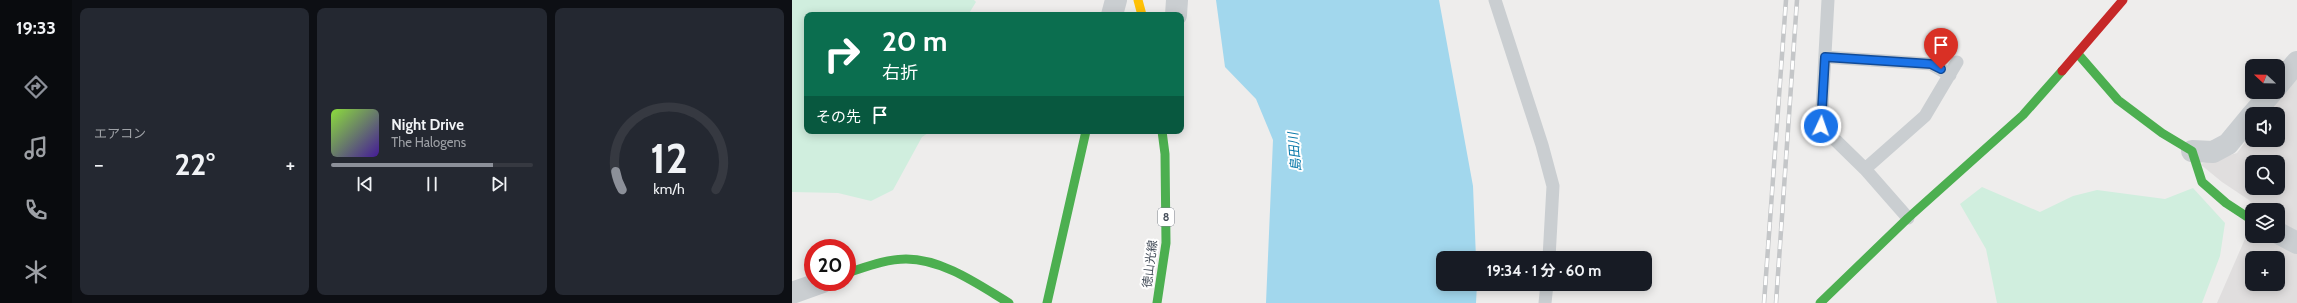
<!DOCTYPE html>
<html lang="ja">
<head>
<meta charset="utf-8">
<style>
  body { margin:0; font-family:Cabin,"Noto Sans JP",sans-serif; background:#242831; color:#f1f3f6; height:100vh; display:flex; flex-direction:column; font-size:15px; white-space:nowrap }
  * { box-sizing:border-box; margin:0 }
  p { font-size:13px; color:#9ea1a6 }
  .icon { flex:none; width:22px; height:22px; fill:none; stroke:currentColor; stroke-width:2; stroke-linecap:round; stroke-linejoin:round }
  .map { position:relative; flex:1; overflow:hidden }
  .details { display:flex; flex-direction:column; gap:8px; padding:8px; background:#0d0f14; width:720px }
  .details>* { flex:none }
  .guide { position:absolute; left:12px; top:12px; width:380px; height:122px; border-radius:8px; box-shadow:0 2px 10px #0003; background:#0b6e4f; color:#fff; overflow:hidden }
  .needle { width:26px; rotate:292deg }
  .tools { position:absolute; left:1453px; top:59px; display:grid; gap:8px }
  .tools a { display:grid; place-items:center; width:40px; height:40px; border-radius:8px; background:#171b24; box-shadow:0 2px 10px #0003; font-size:20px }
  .speed { position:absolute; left:12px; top:239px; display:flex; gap:8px; font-size:20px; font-weight:700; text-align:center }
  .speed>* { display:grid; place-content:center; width:52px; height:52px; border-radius:50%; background:#171b24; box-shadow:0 2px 10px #0003; line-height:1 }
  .speed .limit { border:6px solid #d22; background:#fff; color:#111 }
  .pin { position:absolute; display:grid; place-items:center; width:34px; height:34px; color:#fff; margin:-41px -17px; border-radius:50% 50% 50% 0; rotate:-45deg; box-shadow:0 0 4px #0007 }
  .pin .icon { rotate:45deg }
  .me { position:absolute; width:44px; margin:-22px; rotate:3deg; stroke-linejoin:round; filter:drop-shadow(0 0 3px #0008) }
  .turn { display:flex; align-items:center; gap:14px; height:84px; padding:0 12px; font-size:18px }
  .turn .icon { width:52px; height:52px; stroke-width:2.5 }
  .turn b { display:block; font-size:28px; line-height:34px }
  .then { display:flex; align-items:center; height:38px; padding:0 12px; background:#0003; gap:8px; font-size:15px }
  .big { font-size:30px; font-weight:700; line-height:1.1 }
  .details .card { flex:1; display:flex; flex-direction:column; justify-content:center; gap:6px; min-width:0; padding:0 14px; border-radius:8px; background:#242831 }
  .details .dial { align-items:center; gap:0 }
  .dial svg { height:104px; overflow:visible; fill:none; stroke:#363941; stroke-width:7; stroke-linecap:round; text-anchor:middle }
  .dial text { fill:#f1f3f6; stroke:none }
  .song { display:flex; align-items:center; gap:12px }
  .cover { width:48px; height:48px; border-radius:6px; background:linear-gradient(135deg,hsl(90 70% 55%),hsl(260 70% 35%)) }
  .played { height:4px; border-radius:2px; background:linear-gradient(90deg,#8c9099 80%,#363941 80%) }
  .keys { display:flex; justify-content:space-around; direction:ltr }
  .heat { display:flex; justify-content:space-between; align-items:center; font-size:22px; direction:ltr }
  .details .tiles { flex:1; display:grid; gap:8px; grid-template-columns:repeat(3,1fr) }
  .trip { position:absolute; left:644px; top:251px; width:216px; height:40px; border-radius:8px; background:#171b24; box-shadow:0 2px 10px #0003; font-weight:700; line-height:40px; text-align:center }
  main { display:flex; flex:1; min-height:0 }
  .dock { display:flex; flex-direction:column; width:72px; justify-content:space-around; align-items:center; background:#090b0e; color:#9ea1a6 }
  .dock .icon { width:28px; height:28px }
  .dock .current { color:#8c9099 }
  .dock b { font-size:18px; color:#f1f3f6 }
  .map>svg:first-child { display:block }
  .education { fill:#e0dede; fill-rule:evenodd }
  .green { fill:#d0eede }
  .water { fill:#a2d7ed }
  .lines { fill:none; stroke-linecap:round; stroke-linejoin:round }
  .lane { stroke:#caced1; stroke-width:13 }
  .street { stroke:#caced1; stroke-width:22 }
  .fast { stroke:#4caf50; stroke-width:9 }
  .slow { stroke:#ffc107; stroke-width:9 }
  .jam { stroke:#c62828; stroke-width:9 }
  .rail-casing { stroke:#c4c6c8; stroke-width:4.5 }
  .rail { stroke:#fff; stroke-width:3; stroke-dasharray:9; stroke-linecap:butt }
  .route-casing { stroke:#114b97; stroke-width:10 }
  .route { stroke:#1a73e8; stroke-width:7 }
  .labels { text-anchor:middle; stroke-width:4; stroke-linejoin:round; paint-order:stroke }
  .shield { fill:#fff; stroke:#7c828b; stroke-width:1 }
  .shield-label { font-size:11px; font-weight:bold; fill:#444d59 }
  .street-label { font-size:12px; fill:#444d59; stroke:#fff }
  .water-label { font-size:13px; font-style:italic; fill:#0878a9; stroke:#fff }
</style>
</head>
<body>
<main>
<nav class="dock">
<b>19:33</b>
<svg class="icon current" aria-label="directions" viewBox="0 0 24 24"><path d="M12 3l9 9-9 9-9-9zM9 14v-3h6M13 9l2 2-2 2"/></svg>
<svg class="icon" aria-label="music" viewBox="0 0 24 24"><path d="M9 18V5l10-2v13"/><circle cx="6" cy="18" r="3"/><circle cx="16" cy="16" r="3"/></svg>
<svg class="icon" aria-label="phone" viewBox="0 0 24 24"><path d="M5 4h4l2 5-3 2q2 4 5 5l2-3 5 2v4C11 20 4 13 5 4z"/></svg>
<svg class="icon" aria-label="climate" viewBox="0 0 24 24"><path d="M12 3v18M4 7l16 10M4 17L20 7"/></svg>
</nav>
<section class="details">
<div class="tiles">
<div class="card"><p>エアコン</p>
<div class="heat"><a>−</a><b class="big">22°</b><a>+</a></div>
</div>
<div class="card">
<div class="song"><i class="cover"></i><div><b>Night Drive</b><p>The Halogens</p></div></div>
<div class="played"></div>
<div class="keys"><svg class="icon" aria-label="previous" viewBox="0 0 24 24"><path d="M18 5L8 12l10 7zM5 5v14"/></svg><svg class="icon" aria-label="pause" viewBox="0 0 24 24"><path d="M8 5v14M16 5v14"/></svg><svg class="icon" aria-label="next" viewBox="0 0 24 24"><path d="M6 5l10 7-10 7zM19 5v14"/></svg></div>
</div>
<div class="card dial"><svg viewBox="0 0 100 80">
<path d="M14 69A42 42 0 1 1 86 69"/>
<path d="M14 69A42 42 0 0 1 9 55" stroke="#8c9099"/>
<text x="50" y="56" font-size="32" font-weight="700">12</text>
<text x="50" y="72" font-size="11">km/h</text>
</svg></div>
</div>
</section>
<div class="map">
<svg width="1505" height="303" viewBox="0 0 1505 303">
  <rect width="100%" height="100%" fill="#eeedec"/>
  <path class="education" d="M 1505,73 L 1505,303 L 1425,303 L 1460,223 L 1460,236 L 1486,236 L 1486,210 L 1466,210 L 1457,200 L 1430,182 L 1408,164 L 1445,153 L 1460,133 L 1460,140 L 1486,140 L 1486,114 L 1474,114 ZM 1460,162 L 1486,162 L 1486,188 L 1460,188 ZM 1460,258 L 1486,258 L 1486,284 L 1460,284 Z"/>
  <path class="green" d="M 0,0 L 182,0 L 184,2 L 176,15 L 15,15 L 15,131 L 139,131 L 130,137 L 101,190 L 79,201 L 46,193 L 0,192 Z
    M 1190,187 L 1248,212 L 1281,196 L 1305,190 L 1373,199 L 1401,188 L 1433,223 L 1428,256 L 1410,303 L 1205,303 L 1194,249 L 1168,204 Z"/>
  <path class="water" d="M 424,0 L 647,0 L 681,186 L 684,258 L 651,258 L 651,284 L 685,284 L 684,303 L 474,303 L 481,140 L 464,99 L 433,67 Z"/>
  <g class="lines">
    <path class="lane" d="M 703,0 L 750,145 L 761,186 L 757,258
      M 1036,0 L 1029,126 L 1073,169 L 1116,218
      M 1033,57 L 1139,64 L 1158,75
      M 1073,169 L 1133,116 L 1165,62
      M 753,303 L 755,284"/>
    <path class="street" d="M 320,15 L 324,0
      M 384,15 L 385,0
      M 1486,85 L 1505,62
      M 1461,114 L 1480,92
      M 1400,151 L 1421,152 L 1436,144 L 1460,115
      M 1486,233 L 1505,243
      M 0,293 L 31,282"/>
    <path class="fast" d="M 1286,54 L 1326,100 L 1370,133 L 1400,151 L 1410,182 L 1434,203 L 1460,220
      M 55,273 C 74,267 94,259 114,259 C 151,259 187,285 217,303
      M 255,303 L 294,131
      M 365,303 L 374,243 L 373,154 L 370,131
      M 1028,303 L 1116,218 L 1231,115 L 1270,71"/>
    <path class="slow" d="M 346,0 L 350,15"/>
    <path class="jam" d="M 1270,71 L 1331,0"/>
    <defs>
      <path id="rail" d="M 972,303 L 994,0
        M 984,303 L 1005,0"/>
    </defs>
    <use href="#rail" class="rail-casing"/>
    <use href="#rail" class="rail"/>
  </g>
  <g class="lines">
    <defs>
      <path id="route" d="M 1029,126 L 1033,57 L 1139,64 L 1149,69"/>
    </defs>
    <use href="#route" class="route-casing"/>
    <use href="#route" class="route"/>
  </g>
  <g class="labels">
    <rect class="shield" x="366" y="208" width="16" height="18" rx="3"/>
    <g class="shield-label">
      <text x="374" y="221">8</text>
    </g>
    <g class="street-label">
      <text transform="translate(358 264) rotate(-83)" y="4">徳山光線</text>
    </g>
    <g class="water-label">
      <text transform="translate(502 152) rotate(-95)" y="5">島田川</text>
    </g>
  </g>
</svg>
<div class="tools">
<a><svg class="needle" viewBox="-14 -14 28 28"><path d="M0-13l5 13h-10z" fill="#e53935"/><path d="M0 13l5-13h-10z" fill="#9ea1a6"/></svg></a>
<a><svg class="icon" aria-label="sound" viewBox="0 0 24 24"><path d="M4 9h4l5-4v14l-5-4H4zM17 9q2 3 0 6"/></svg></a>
<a><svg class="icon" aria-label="search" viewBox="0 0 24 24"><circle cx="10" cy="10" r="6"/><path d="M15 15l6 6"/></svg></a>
<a><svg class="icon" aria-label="layers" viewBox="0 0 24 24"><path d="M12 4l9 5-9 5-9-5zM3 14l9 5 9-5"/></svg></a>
<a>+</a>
</div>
<div class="speed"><div class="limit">20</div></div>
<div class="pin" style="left:1149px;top:69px;background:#d93025"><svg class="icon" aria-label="arrive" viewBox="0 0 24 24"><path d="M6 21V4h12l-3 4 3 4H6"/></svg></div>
<svg class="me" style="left:1029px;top:126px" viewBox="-20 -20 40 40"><circle r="17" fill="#1a73e8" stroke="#fff" stroke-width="3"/><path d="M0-11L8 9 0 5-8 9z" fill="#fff"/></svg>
<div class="trip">19:34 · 1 分 · 60 m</div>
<div class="guide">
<div class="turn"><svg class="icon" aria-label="right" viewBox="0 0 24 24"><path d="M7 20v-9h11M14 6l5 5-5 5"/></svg><div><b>20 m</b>右折</div></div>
<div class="then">その先<svg class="icon" aria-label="arrive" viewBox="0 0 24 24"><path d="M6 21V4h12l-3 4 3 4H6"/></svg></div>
</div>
</div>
</main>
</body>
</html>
